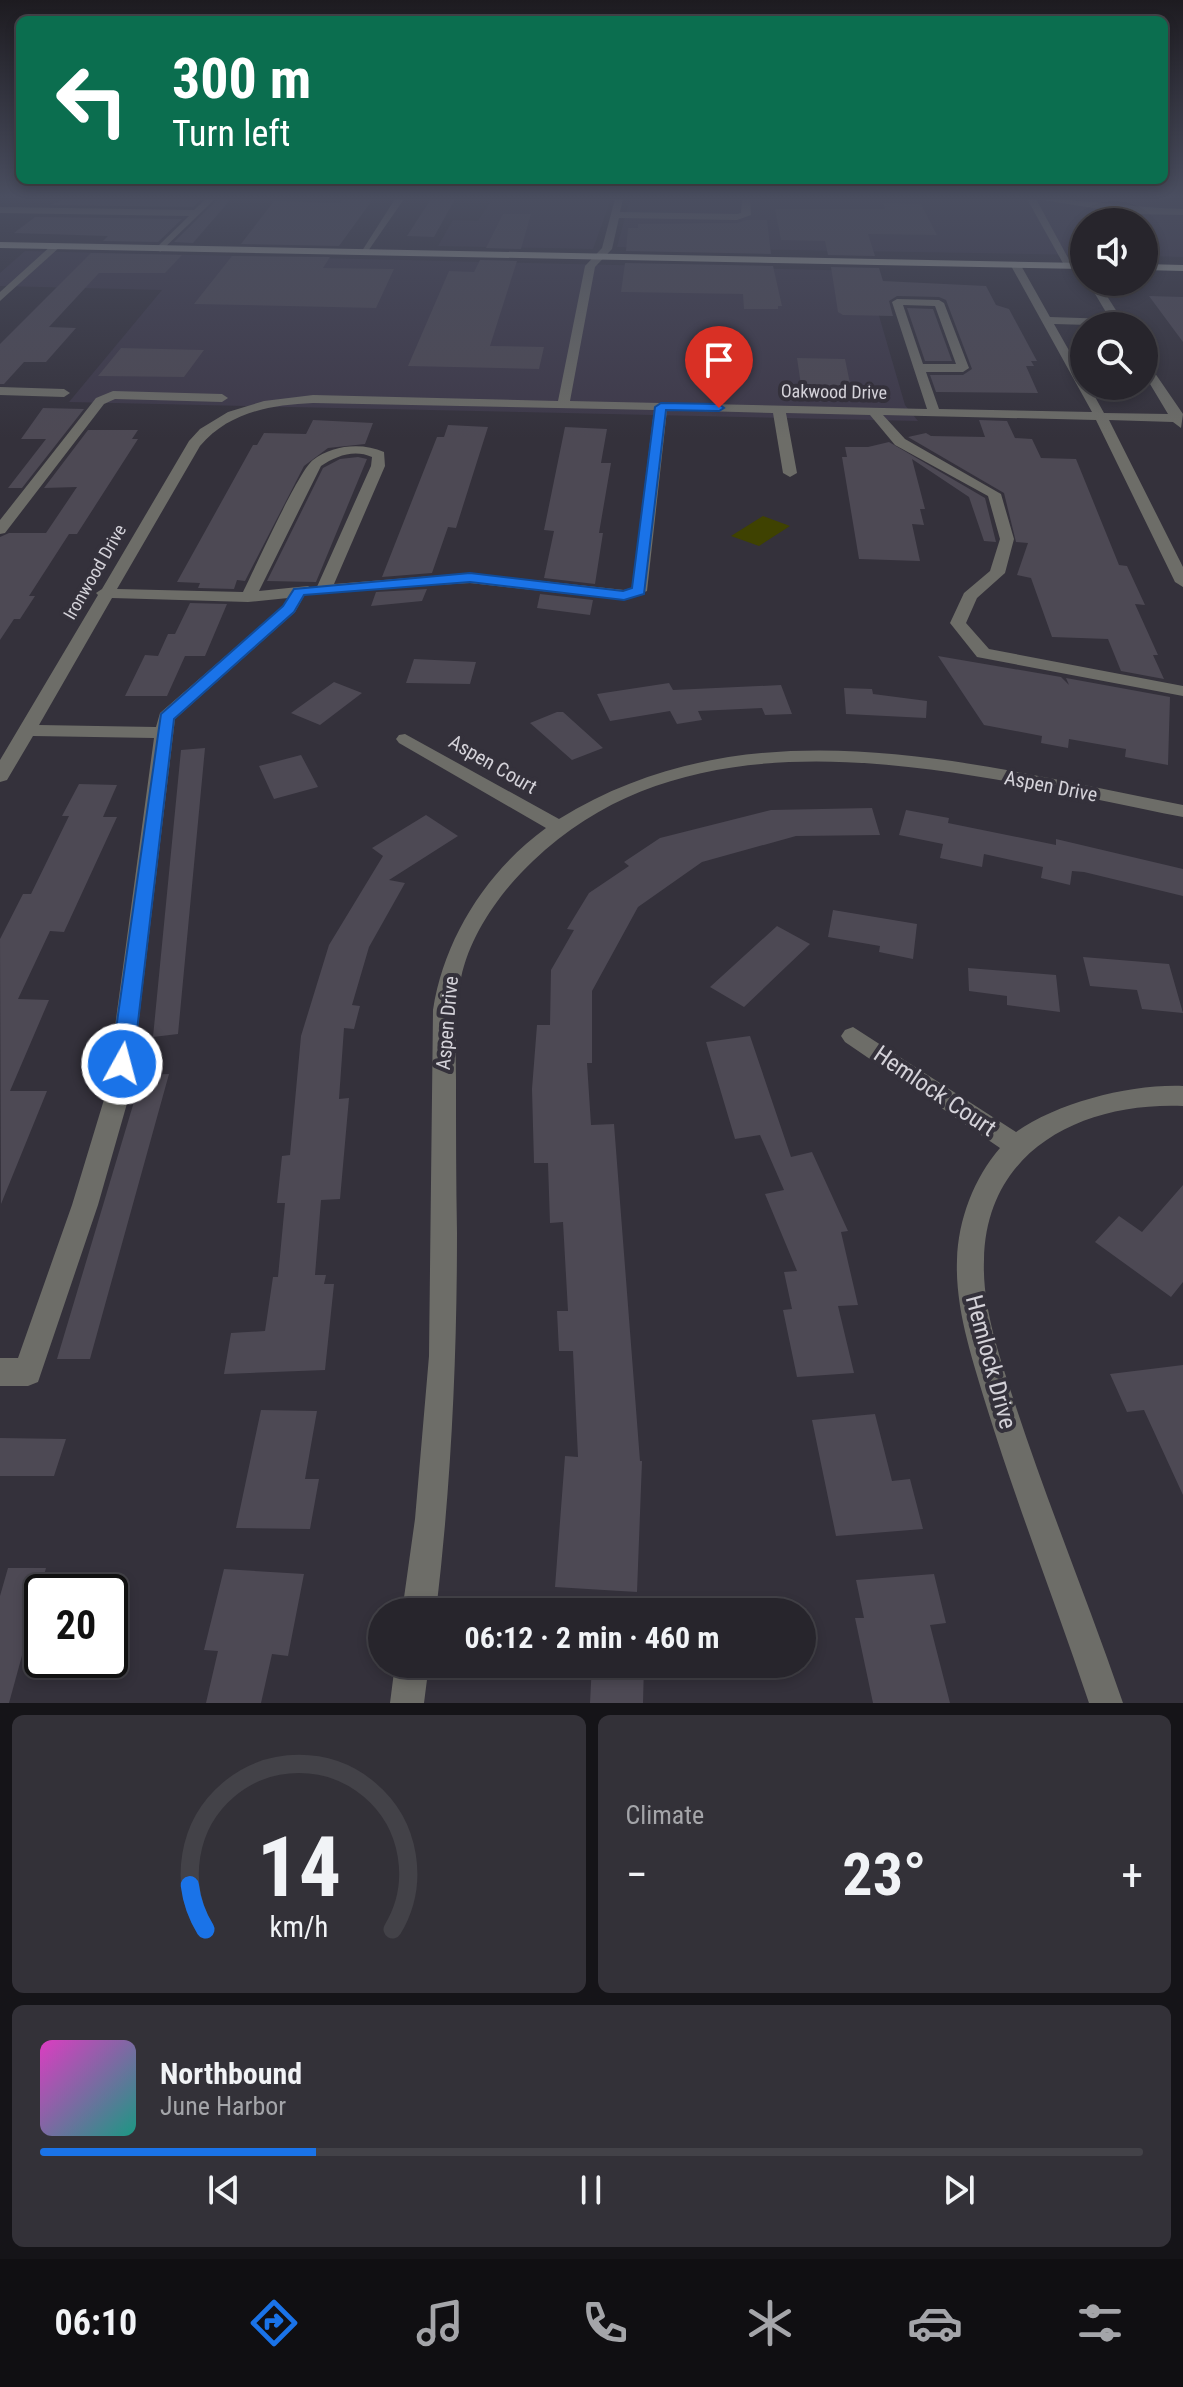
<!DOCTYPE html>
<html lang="en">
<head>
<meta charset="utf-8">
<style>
  body { margin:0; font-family:"Roboto Condensed",sans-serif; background:#333138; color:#f1f3f6; height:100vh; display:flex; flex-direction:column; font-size:30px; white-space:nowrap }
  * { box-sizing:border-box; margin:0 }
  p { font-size:26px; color:#a4a5a9 }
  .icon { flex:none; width:44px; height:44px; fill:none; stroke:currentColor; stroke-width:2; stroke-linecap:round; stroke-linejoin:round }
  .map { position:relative; height:1703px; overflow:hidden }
  .details { display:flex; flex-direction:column; gap:12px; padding:12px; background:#151418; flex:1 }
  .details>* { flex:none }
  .banner { position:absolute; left:16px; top:16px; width:1152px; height:168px; border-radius:12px; box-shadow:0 4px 12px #0003,0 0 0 2px #434248; background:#0b6e4f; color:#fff; overflow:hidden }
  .controls { position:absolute; left:1070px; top:208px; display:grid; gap:16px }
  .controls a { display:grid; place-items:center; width:88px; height:88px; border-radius:50%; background:#27252c; box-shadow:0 4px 12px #0003,0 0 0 2px #434248; font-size:40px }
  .speed { position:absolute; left:24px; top:1574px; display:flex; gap:16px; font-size:40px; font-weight:700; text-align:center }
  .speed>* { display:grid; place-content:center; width:104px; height:104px; border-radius:50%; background:#27252c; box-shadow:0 4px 12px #0003,0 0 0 2px #434248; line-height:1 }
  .speed .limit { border:4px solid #111; border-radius:12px; background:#fff; color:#111 }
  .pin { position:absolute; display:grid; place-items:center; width:68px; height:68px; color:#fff; margin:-82px -34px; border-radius:50% 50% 50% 0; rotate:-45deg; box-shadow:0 0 8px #0007 }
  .pin .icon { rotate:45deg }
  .me { position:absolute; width:88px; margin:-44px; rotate:7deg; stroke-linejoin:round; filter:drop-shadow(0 0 6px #0008) }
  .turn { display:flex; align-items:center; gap:28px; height:168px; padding:0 24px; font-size:36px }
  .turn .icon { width:104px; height:104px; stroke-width:2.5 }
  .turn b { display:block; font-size:56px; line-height:68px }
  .big { font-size:60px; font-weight:700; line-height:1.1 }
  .details .card { flex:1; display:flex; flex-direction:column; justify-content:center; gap:12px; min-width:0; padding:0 28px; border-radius:12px; background:#333138 }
  .details .dial { align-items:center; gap:0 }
  .dial svg { height:208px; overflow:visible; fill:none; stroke:#434248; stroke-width:7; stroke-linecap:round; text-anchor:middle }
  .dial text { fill:#f1f3f6; stroke:none }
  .song { display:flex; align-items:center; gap:24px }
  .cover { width:96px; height:96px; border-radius:12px; background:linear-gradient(135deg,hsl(310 70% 55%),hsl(170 70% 35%)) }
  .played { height:8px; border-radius:4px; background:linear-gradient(90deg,#1a73e8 25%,#434248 25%) }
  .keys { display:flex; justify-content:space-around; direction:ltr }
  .heat { display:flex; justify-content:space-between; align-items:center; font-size:44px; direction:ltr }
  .details .tiles { flex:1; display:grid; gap:12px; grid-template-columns:1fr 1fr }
  .card:last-child { grid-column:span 2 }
  .trip { position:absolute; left:368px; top:1598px; width:448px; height:80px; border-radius:40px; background:#27252c; box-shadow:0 4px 12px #0003,0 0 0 2px #434248; font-weight:700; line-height:80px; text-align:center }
  .tabs { display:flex; height:128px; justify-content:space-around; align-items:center; background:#100f12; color:#a4a5a9 }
  .tabs .icon { width:56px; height:56px }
  .tabs .current { color:#1a73e8 }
  .tabs b { font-size:36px; color:#f1f3f6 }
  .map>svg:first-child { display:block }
  .built { fill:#3e3949 }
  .green { fill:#3f4201 }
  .building { fill:#4d4954 }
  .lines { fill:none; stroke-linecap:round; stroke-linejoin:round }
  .minor { fill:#6d6d68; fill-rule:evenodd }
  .major { fill:#a5a79c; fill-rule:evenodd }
  .route { fill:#1a73e8; stroke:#114b97; stroke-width:2 }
  .labels { text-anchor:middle; stroke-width:8; stroke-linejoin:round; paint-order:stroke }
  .far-street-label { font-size:18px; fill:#d4d2d9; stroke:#34313b }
  .street-label { font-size:20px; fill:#d4d2d9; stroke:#34313b }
  .near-street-label { font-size:24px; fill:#d4d2d9; stroke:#34313b }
</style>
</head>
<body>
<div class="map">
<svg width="1183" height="1703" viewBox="0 0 1183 1703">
  <rect width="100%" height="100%" fill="#34313b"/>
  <path class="built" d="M 492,199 L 611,199 L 593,249 L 438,246 L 453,220 L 478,221 Z
    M 630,199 L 1183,199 L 1183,257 L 1144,256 L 1144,222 L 1084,222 L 1084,255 L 617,247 Z
    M 25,251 L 866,271 L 905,405 L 918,421 L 69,402 L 162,290 L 0,286 L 0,273 Z"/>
  <path class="green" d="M 763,516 L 790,526 L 759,546 L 731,536 Z"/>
  <path class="building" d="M 65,199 L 201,199 L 193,207 L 50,205 Z
    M 218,199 L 231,199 L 193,243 L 174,242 Z
    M 343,199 L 373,199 L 339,246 L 241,244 L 274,201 L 340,203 Z
    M 431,199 L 455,199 L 434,237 L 407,236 Z
    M 883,203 L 921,204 L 937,235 L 868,234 L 875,256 L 828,255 L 825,241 L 781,240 L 775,209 L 885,209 Z
    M 503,214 L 531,214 L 521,249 L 486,248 Z
    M 35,217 L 182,219 L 158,242 L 103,241 L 108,236 L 14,233 Z
    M 746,220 L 767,220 L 771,254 L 626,251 L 628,228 L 638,228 L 638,224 L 737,223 Z
    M 91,253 L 182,255 L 165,273 L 99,273 L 49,327 L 76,328 L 46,362 L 24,362 L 4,384 L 0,384 L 0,344 Z
    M 232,256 L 330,257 L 323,268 L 394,269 L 376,308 L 194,304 Z
    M 480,260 L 517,261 L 490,346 L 544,347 L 539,369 L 408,366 L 449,271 L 474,272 Z
    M 625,263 L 773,266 L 782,306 L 778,306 L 778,309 L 744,309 L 743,294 L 621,292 Z
    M 831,267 L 879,268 L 883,281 L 986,286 L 996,305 L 1009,309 L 1037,361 L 1031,361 L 1034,366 L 1026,366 L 1038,393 L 936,392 L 930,375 L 963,375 L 972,369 L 946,300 L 939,297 L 897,296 L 889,301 L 893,316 L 843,315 L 838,312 Z
    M 1149,296 L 1183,297 L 1183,342 Z
    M 907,308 L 933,309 L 952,361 L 925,361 Z
    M 121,348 L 204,350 L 184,377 L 98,376 Z
    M 797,358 L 845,359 L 851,388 L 861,394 L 802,392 Z
    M 43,408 L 84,409 L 22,488 L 8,488 L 46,439 L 21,439 Z
    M 313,420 L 373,423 L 365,444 L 328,448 L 304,466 L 245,581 L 237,580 L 234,589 L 198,588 L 200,583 L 177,582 L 253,445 L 257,445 L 264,433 L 306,434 Z
    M 979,420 L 1007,421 L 1015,438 L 1032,439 L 1041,458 L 1076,459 L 1119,565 L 1127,566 L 1145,605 L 1135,604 L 1158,655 L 1153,655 L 1164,679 L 1121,671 L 1108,639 L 1052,637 L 1031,578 L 1017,575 L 1028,543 L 1016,542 L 1004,493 L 908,437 L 926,433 L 931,436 L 985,437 Z
    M 448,425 L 488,427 L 456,528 L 448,527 L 432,573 L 382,577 L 437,437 L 444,437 Z
    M 565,427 L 607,429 L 601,463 L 611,463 L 599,533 L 603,533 L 595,584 L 544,578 L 554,531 L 544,530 Z
    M 88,430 L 138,430 L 132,439 L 138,439 L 77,534 L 69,534 L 29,596 L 35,596 L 20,619 L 14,619 L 0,640 L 0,537 L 9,533 L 46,533 L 77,487 L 44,488 Z
    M 889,442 L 985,498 L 996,542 L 984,541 L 969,497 L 912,459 L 925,509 L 920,509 L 924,525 L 912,524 L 920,561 L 859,559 L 842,457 L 847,457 L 845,447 L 868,447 Z
    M 358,457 L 367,459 L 316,582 L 267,581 L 323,468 L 340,459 Z
    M 427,589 L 422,601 L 371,606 L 376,592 Z
    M 540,594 L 593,600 L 590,615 L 537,608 Z
    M 190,603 L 227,604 L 205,656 L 185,656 L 167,696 L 125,696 L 145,655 L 158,656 L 168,634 L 175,634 Z
    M 938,656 L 1061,677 L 1069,685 L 1066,678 L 1170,697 L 1168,765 L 1125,757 L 1126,749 L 1069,739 L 1068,748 L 1041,743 L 1042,736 L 984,725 Z
    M 414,659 L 476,662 L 470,684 L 406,683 Z
    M 334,682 L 362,693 L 320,725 L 291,713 Z
    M 669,683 L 673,690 L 781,685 L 792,714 L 765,715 L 762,708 L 698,711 L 702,720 L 677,724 L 670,711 L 610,721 L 597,694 Z
    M 844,688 L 872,689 L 873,694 L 927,701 L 926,718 L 846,714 Z
    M 557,712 L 563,712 L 603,748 L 572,760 L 530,723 Z
    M 205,748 L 178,1034 L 153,1037 L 181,750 Z
    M 301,755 L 318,787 L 274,799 L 259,766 Z
    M 79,784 L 117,785 L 103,817 L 117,817 L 64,932 L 50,931 L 18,999 L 49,1000 L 10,1091 L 47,1091 L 1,1204 L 0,939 L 23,894 L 31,894 L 69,816 L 62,816 Z
    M 872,808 L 880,835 L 796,836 L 702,862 L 638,907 L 592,991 L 592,1063 L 587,1063 L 591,1125 L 614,1124 L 640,1461 L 642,1461 L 637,1592 L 555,1587 L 565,1456 L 578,1457 L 573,1351 L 559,1351 L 557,1311 L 568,1311 L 563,1222 L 550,1223 L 548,1163 L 534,1163 L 532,1089 L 537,1025 L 550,1025 L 551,970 L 574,930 L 567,929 L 589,893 L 629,866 L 624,862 L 660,838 L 771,810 Z
    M 906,810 L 949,818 L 948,823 L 1056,845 L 1056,839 L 1183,869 L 1183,896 L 1084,872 L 1072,871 L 1070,885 L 1041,878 L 1043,867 L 984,854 L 982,867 L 940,858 L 943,844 L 899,835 Z
    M 426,815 L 458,836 L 389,880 L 405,883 L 369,947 L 352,1005 L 360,1006 L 354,1029 L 344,1028 L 339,1099 L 349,1098 L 340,1199 L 321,1200 L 315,1275 L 326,1275 L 324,1284 L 334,1284 L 325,1370 L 224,1374 L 231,1333 L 265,1331 L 273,1277 L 278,1277 L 285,1203 L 277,1203 L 282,1156 L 290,1155 L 301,1036 L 329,945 L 383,856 L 372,848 Z
    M 833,910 L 917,924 L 913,959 L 879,952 L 880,946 L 828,937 Z
    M 777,926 L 810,944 L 744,1007 L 710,987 Z
    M 1083,957 L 1169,964 L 1183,1013 L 1142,1009 L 1137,990 L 1090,986 Z
    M 968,968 L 1056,975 L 1060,1012 L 1007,1005 L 1007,996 L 969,991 Z
    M 750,1036 L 791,1157 L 812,1152 L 848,1231 L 841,1232 L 858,1305 L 838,1306 L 854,1373 L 797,1377 L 783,1310 L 792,1309 L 784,1272 L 797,1271 L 765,1194 L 784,1190 L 760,1135 L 735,1139 L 706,1042 Z
    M 169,1074 L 90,1359 L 57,1359 L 142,1075 Z
    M 1183,1185 L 1183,1282 L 1171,1297 L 1095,1242 L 1119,1216 L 1142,1232 Z
    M 1183,1365 L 1183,1495 L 1144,1410 L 1127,1412 L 1110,1374 Z
    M 261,1410 L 317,1411 L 305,1479 L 319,1479 L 310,1529 L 236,1528 Z
    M 875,1414 L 892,1481 L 910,1479 L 923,1529 L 836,1536 L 812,1420 Z
    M 0,1438 L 66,1439 L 54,1476 L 0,1476 Z
    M 8,1568 L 46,1568 L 9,1703 L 0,1703 L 0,1596 Z
    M 224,1569 L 304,1574 L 288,1656 L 272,1654 L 261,1703 L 206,1703 L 218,1651 L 204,1650 Z
    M 934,1574 L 946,1623 L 930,1625 L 950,1703 L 873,1703 L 855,1618 L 864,1618 L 856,1580 Z
    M 592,1664 L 644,1664 L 643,1703 L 590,1703 Z"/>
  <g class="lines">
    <path class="minor" d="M 206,199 L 215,199 L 160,252 L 157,247 L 189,216 L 0,213 L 0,207 L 194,210 Z
      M 395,199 L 404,199 L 366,254 L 360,254 Z
      M 615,199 L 623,199 L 620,212 L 737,214 L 741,213 L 742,199 L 750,199 L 751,215 L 737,220 L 619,218 L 612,249 L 595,267 L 570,401 L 927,409 L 892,302 L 897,299 L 939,300 L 944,303 L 969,368 L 963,372 L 926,372 L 939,409 L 1092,412 L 1010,264 L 1019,262 L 1050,317 L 1110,319 L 1088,282 L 1098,282 L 1126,326 L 1054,324 L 1084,377 L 1084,386 L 1089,386 L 1104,413 L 1168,414 L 1144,374 L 1144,361 L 1148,363 L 1183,414 L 1181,428 L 1173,422 L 1109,420 L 1183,567 L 1183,587 L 1175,582 L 1096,420 L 883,415 L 905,439 L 1001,494 L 1014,539 L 1005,573 L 977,598 L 966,623 L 989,649 L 1183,686 L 1183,696 L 977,657 L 950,623 L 964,593 L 990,571 L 1000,539 L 988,496 L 895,445 L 870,415 L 786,413 L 797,473 L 790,477 L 783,473 L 773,413 L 667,410 L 647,591 L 624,600 L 470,583 L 319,592 L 316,589 L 371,466 L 372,457 C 354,449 336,456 321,466 L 259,591 L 308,586 L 316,591 L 304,596 L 295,612 L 175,719 L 130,1093 L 98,1205 L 38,1382 L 28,1386 L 0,1386 L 0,1358 L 18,1358 L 72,1205 L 106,1093 L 154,738 L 33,736 L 7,780 L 0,782 L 0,760 L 98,595 L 96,593 L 102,589 L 189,441 L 200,429 L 228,412 L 264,401 L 313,395 L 558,401 L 585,266 L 602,248 ZM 903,305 L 935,306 L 956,364 L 923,364 ZM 313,403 L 654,410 L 632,588 L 624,590 L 470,573 L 334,584 L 385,466 L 384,452 C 362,442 332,445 313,460 C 299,470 254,570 243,592 L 117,589 L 200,446 C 229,412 270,405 313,403 ZM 112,598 L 248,602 L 288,598 L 283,606 L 160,713 L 156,727 L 39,725 Z
      M 1027,199 L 1036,199 L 1073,267 L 1064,265 Z
      M 1036,199 C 1085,199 1134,208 1183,209 L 1183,215 L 1131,214 Z
      M 53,244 L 61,246 L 0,301 L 0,292 Z
      M 0,387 L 64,389 L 70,393 L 64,397 L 0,395 Z
      M 113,391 L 222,394 L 228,398 L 222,402 L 115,399 L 104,404 L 5,533 L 0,534 L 0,520 L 96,398 Z
      M 405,734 L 559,819 C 753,699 976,765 1183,805 L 1183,817 C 979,777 704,696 533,861 C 501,891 470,934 461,978 C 453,1011 456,1045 456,1079 C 456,1131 456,1182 457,1233 C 457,1360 451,1486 436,1612 L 402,1612 L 415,1519 L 429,1356 L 433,1010 C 444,938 487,871 546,828 L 399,743 L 396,739 L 399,735 Z
      M 853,1027 L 1016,1132 C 1059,1102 1131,1084 1183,1086 L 1183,1106 C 1083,1102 986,1149 984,1260 C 982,1310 1001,1360 1016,1407 C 1049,1507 1089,1604 1123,1703 L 1089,1703 C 1056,1604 1018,1508 987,1408 C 973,1361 955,1310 957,1260 C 958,1220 974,1178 1000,1148 L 845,1042 L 841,1036 L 845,1030 Z
      M 395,1664 L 429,1664 L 424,1703 L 390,1703 Z"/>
    <path class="major" d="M 0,242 L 1084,263 L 1084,269 L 0,248 Z
      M 1144,264 L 1183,265 L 1183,271 L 1144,270 Z"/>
  </g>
  <linearGradient id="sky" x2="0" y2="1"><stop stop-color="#1d1b20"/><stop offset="0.45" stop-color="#4a4e60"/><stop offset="1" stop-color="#4a4e60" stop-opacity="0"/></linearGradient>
  <rect width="1183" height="438" fill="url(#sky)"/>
  <path class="route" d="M 661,403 L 719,404 L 724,408 L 719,411 L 666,410 L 644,594 L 624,600 L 470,582 L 304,595 L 294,612 L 174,719 L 133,1064 L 129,1070 L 122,1073 L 114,1070 L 111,1064 L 161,714 L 283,606 L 294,589 L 470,573 L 623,591 L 632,588 L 655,407 Z"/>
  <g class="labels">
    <g class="far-street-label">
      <text transform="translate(834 392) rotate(1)" y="6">Oakwood Drive</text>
      <text transform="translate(95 572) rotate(-60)" y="6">Ironwood Drive</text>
    </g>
    <g class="street-label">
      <text transform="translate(493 764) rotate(30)" y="7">Aspen Court</text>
      <text transform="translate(1051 786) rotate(11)" y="7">Aspen Drive</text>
      <text transform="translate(447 1023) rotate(-85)" y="7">Aspen Drive</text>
    </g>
    <g class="near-street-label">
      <text transform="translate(935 1091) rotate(34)" y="8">Hemlock Court</text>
      <text transform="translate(991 1362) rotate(75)" y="8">Hemlock Drive</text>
    </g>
  </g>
</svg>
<div class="controls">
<a><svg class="icon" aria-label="sound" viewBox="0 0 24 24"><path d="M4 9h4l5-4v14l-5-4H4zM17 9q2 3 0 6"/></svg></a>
<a><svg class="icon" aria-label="search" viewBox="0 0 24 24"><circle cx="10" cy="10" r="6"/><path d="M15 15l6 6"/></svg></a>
</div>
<div class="speed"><div class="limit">20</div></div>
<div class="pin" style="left:719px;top:408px;background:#d93025"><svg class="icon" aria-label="arrive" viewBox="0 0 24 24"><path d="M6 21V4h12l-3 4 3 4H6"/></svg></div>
<svg class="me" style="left:122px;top:1064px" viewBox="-20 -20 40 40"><circle r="17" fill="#1a73e8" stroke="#fff" stroke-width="3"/><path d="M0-11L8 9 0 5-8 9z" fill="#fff"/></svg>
<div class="trip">06:12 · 2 min · 460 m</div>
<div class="banner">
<div class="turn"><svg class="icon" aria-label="left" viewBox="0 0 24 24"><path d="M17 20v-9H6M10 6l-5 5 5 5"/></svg><div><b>300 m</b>Turn left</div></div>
</div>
</div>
<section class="details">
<div class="tiles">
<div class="card dial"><svg viewBox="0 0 100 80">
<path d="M14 69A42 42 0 1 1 86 69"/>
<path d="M14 69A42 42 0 0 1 8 52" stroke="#1a73e8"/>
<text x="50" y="56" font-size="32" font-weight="700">14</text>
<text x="50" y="72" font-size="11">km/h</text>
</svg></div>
<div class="card"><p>Climate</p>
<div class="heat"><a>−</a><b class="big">23°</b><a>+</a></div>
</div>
<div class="card">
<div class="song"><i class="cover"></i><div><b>Northbound</b><p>June Harbor</p></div></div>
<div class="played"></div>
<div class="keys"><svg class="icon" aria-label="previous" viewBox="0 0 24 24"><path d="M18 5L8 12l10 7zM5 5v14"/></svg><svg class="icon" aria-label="pause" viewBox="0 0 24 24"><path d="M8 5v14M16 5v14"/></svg><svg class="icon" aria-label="next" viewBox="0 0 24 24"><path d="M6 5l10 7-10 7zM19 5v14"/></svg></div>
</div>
</div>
</section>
<nav class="tabs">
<b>06:10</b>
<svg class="icon current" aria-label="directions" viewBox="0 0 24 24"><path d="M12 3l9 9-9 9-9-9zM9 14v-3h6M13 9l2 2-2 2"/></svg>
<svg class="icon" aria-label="music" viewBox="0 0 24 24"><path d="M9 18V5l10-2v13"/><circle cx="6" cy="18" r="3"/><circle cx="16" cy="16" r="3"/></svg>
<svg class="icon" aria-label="phone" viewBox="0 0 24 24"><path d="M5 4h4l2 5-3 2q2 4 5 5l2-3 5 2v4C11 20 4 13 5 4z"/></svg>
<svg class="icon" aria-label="climate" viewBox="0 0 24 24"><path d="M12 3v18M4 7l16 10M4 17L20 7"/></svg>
<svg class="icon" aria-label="car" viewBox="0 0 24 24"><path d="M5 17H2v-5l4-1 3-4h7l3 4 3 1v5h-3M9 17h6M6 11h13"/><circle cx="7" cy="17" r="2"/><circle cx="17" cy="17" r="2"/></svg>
<svg class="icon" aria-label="filters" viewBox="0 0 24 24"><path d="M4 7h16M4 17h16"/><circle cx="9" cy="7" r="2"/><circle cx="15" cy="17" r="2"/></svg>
</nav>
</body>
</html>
